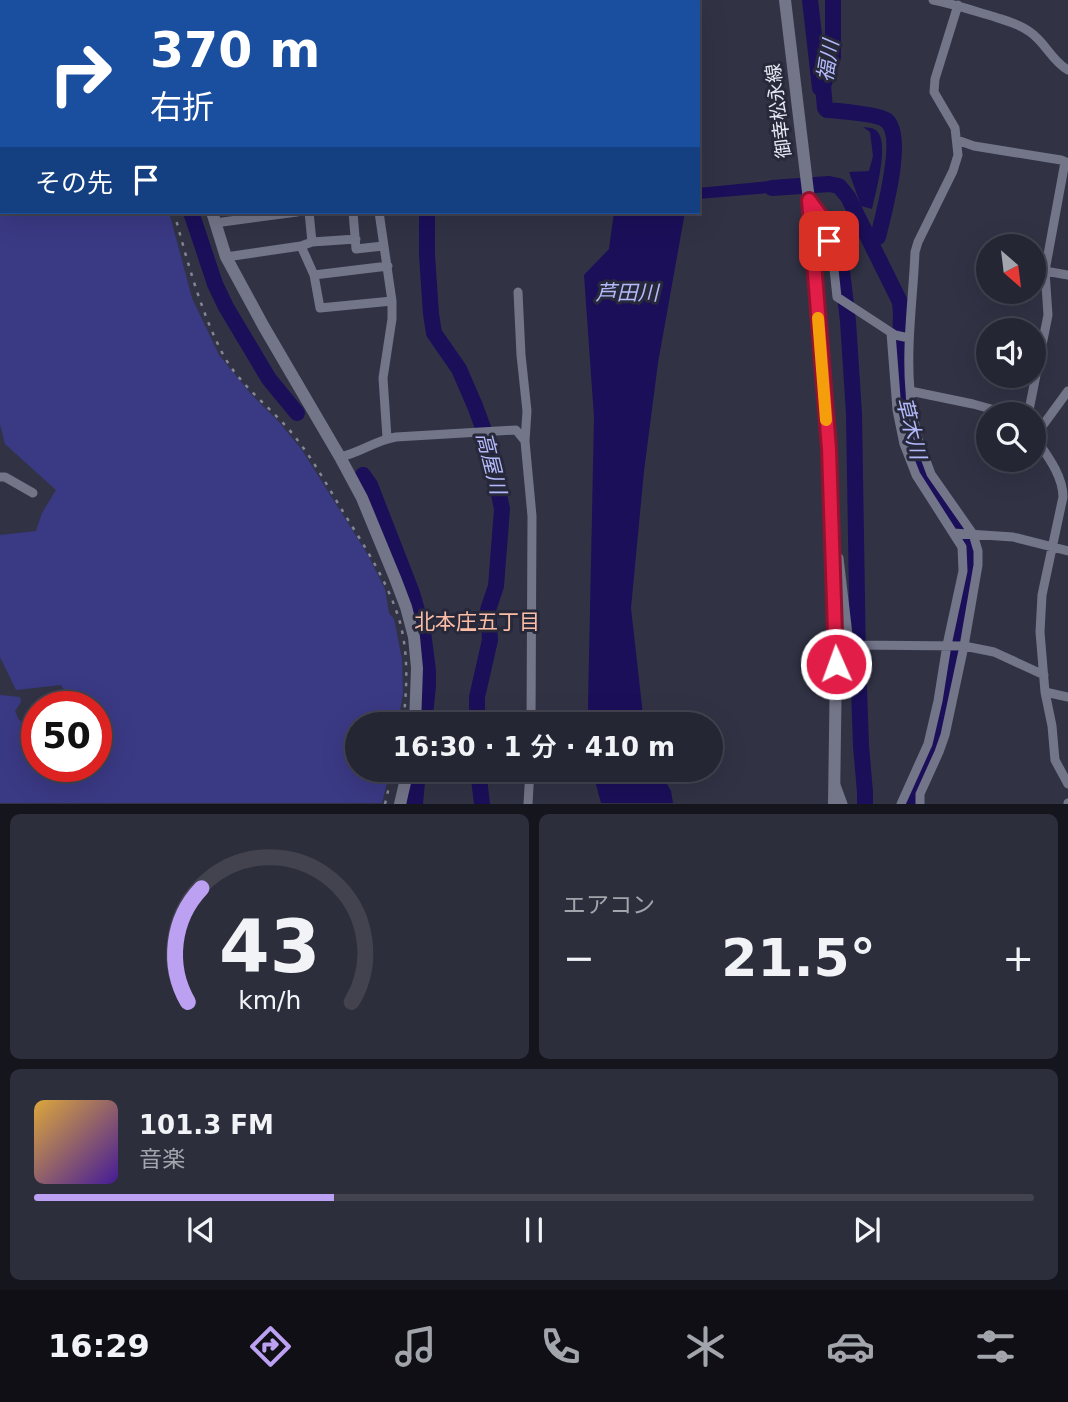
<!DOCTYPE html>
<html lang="ja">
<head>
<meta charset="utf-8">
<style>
  body { margin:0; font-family:"DejaVu Sans","Noto Sans JP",sans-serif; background:#2d2e3c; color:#f1f3f6; height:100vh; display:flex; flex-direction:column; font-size:26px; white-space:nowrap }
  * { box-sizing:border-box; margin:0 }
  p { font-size:23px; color:#a3a5ac }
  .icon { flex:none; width:38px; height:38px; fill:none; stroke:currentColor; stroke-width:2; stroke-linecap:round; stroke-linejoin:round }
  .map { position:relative; height:804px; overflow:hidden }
  .side { display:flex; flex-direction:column; gap:10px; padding:10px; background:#14151d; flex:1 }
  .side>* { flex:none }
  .hud { position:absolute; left:0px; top:0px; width:700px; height:214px; box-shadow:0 7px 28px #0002,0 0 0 2px #42434f; background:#1a4fa0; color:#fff; overflow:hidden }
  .needle { width:46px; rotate:152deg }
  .controls { position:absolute; left:976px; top:234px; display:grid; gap:14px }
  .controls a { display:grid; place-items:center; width:70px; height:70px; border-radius:50%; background:#252634; box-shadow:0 7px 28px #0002,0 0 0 2px #42434f; font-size:35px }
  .speed { position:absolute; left:21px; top:691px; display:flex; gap:14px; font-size:35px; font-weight:700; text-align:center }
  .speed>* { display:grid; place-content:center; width:91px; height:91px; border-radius:50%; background:#252634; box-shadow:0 7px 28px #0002,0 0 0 2px #42434f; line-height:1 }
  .speed .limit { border:10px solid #d22; background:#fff; color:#111 }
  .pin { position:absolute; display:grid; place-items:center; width:60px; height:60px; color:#fff; margin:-30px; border-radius:14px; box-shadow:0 4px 10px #0006 }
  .me { position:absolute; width:77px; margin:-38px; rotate:358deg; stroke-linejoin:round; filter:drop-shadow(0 0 5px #0008) }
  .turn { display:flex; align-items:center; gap:24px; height:147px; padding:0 35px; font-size:32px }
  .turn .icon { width:91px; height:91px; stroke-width:2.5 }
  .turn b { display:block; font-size:49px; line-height:60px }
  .then { display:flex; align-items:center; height:66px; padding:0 35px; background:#0003; gap:14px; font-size:26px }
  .big { font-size:52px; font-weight:600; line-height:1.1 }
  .side .widget { flex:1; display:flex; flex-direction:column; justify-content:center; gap:10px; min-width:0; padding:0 24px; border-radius:10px; background:#2d2e3c }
  .side .dial { align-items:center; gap:0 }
  .dial svg { height:182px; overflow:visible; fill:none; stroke:#42434f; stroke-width:7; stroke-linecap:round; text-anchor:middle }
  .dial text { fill:#f1f3f6; stroke:none }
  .song { display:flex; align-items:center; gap:21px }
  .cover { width:84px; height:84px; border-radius:10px; background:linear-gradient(135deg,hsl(40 70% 55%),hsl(260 70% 35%)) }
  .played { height:7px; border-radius:4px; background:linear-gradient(90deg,#bca0f2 30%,#42434f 30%) }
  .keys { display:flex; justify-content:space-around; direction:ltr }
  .heat { display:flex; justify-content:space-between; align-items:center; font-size:38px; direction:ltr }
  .side .tiles { flex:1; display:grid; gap:10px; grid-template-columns:1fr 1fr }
  .widget:last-child { grid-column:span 2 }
  .trip { position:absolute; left:345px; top:712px; width:378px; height:70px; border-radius:35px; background:#252634; box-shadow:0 7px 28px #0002,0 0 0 2px #42434f; font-weight:600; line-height:70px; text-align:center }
  .dock { display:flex; height:112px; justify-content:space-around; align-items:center; background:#0f0f15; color:#a3a5ac }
  .dock .icon { width:49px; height:49px }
  .dock .on { color:#bca0f2 }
  .dock b { font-size:32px; color:#f1f3f6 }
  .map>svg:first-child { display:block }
  .green { fill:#3a3984 }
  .water { fill:#1b0f5a }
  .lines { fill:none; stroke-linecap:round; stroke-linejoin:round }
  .stream { stroke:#1b0f5a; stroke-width:2.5 }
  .river { stroke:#1b0f5a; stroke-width:16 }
  .street { stroke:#737589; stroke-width:9 }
  .secondary { stroke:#737589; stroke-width:12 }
  .rail { stroke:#848695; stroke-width:2.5; stroke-dasharray:3.5 7; stroke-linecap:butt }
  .route-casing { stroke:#92132f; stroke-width:18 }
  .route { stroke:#e11d48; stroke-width:12 }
  .slow { stroke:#f59e0b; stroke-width:12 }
  .labels { text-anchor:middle; stroke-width:6; stroke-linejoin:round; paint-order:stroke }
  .street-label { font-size:19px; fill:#e7e9f4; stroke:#27293a }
  .water-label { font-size:21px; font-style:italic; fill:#b3b9fa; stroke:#27293a }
  .neighbourhood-label { font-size:21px; fill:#fcbda6; stroke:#27293a }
</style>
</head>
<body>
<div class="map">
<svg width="1068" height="804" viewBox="0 0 1068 804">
  <rect width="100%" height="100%" fill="#313345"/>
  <path class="green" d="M 0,0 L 139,0 L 139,2 L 2,2 L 2,212 L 169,212 L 192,298 L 219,355 L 251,394 L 279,422 L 302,450 L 368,555 L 385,589 L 389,613 L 394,619 L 402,659 L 403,693 L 398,724 L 357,724 L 357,770 L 390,770 L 382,803 L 0,803 L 0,695 L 20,697 L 21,702 L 15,711 L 19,720 L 35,729 L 37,727 L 37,766 L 96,766 L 96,707 L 67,707 L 73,705 L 61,685 L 16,690 L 0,657 L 0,535 L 36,531 L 42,513 L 56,490 L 5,444 L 0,424 Z"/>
  <path class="water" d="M 863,127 C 867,128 871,127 874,129 C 892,137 875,194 872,209 L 861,206 L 849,172 L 869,171 L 873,156 L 870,132 Z
    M 790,179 L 792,191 L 698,199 L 698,188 Z
    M 614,212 L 685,212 L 658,363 L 644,471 L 631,608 L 644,724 L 589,724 L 588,705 L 594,417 L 584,275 L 609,249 Z
    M 592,770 L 659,770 L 671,791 L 673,803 L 601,803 Z"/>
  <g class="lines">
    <path class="stream" d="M 909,804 L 909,803"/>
    <path class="river" d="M 810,0 L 820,88
      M 833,0 L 833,57 L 823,86 L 825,108 L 827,110 C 839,111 878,114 886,120 C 906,135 883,216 878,237
      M 166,2 L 166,0
      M 772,188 L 829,184 L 839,186 L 848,197 L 900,302 L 901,314 L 899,366 L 906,423 L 924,475 L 967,542 L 969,555 L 969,574 L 946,703 L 936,742 L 909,804
      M 191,212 L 215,284 L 226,307 L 269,379 L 297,413
      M 427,212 L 427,255 L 431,314 L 434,333 L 459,369 L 475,406 L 489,444 L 502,509 L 496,586 L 488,610 L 490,640 L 477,697 L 477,724
      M 843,220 L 836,222 L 848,321 L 854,414 L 858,659 L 861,746 L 865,792 L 865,804
      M 363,475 L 370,485 L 412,593 L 423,632 L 428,670 L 428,686 L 424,724
      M 478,770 L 482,804
      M 415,804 L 418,770"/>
    <path class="street" d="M 356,0 L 356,2
      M 933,0 C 954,4 974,11 995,17 C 1007,21 1020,24 1030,32 C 1045,42 1052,61 1068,70
      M 958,5 L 935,79 L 934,92 L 955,128 L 958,155 L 953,171 L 918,242 L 915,252 C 913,299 906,345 910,391 L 973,404 L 1013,415
      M 957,140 L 974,146 L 1061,160 L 1068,163
      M 1065,162 L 1045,271 L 1068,275
      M 809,200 L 825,222 L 833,260 L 837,297 L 895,335 L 909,338
      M 309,212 L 312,242
      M 353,212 L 356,249 L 383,246
      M 379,212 L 392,301 L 392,319 L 383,378 L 387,438
      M 215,223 L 297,212
      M 301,246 L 314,275 L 388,266
      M 226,257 L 301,246 L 312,242 L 356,239
      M 314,275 L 320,308 L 392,301
      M 518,292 L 521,355 L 527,411 L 525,441 L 532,516 L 531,724
      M 891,333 L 897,410 L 904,444 L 916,475 L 962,547 L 963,571 L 947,645 L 938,701 L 928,744 L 901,804
      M 910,391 L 911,407 L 918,439 L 931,474 L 973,534 L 978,551 L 978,565 L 964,646 L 945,735 L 939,752 L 920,794 L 920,804
      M 1028,415 L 1048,315 L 1045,271
      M 1034,436 C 1046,454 1063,475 1063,497 L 1042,595 L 1040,632 L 1045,692 L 1052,726 L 1055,760 L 1068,784
      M 1035,436 L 1068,391
      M 340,457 C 360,453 376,440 396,437 L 516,430 L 525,441
      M 0,477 L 5,477 L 33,493
      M 953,533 L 1013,537 L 1068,551
      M 832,552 L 839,558 L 849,643 L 852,645 L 964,646 L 994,652 L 1044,675
      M 1045,692 L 1068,697
      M 836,785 L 843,804
      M 528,804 L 530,770
      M 1068,804 L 1068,803"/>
    <path class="secondary" d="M 785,0 L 809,200 L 829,449 L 836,664 L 834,804
      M 186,2 L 186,0
      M 212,212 L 226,257 L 264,327 L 340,457 L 362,498 L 395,578 L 406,607 L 414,637 L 417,668 L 415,724
      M 400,804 L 408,770"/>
    <path class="rail" d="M 144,2 L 145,0
      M 174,212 C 187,260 201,314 225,358 C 244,390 277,412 299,442 C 315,463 328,487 342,510 C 363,544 387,580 399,619 C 409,653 407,689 403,724
      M 385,804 L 393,770"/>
  </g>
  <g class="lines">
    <defs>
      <path id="route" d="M 829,241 L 825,222 L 809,200 L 829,449 L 836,664"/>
    </defs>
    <use href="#route" class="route-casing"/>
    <use href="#route" class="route"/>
    <path class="slow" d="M 818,318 L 826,420"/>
  </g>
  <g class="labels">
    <g class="street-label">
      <text transform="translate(778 111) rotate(-97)" y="7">御幸松永線</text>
    </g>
    <g class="water-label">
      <text transform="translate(828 61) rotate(-81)" y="7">福川</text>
      <text x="627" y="300">芦田川</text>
      <text transform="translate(911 428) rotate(76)" y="7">草木川</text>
      <text transform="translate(491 463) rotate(76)" y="7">高屋川</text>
    </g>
    <g class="neighbourhood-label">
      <text x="477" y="629">北本庄五丁目</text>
    </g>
  </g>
</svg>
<div class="controls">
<a><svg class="needle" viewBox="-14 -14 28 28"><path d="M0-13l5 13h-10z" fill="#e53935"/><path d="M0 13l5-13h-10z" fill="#a3a5ac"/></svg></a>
<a><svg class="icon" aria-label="sound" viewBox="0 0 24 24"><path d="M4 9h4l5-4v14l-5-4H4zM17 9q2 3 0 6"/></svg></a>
<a><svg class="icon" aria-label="search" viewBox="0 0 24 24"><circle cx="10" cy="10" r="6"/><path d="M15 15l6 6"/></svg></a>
</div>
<div class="speed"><div class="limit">50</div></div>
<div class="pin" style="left:829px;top:241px;background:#d93025"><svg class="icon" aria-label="arrive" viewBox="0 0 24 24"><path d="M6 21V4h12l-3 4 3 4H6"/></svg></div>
<svg class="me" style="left:836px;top:664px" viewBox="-20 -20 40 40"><circle r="17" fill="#e11d48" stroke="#fff" stroke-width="3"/><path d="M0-11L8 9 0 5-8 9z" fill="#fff"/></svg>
<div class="trip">16:30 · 1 分 · 410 m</div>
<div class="hud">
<div class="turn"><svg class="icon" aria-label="right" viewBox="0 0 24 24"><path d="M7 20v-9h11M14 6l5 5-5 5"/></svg><div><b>370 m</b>右折</div></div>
<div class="then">その先<svg class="icon" aria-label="arrive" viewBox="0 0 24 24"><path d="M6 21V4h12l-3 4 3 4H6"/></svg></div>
</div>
</div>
<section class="side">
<div class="tiles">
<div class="widget dial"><svg viewBox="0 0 100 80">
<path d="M14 69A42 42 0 1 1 86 69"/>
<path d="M14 69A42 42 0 0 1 20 19" stroke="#bca0f2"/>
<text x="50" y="56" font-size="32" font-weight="700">43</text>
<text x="50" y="72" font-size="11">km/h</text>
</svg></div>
<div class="widget"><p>エアコン</p>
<div class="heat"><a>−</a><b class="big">21.5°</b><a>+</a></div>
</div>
<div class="widget">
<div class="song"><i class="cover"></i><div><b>101.3 FM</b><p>音楽</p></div></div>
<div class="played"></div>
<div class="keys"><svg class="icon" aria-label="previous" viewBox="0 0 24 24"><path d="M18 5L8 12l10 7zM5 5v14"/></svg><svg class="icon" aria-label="pause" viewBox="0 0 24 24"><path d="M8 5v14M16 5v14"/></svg><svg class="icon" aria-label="next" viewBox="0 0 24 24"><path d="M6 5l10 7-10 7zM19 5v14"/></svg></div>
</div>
</div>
</section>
<nav class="dock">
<b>16:29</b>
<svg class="icon on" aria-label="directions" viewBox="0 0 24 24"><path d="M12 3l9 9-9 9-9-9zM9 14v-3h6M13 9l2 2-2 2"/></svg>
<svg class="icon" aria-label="music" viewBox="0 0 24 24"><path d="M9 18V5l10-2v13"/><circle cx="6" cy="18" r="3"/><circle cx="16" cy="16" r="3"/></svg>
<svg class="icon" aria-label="phone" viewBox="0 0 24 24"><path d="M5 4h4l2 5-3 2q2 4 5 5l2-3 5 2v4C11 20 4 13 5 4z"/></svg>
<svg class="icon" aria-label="climate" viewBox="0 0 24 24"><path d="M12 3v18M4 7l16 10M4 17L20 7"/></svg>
<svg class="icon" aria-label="car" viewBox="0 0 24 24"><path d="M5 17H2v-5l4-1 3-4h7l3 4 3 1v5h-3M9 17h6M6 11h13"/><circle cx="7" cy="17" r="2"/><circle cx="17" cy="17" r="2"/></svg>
<svg class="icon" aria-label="filters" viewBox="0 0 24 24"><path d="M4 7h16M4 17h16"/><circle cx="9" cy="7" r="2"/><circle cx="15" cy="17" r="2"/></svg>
</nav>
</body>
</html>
